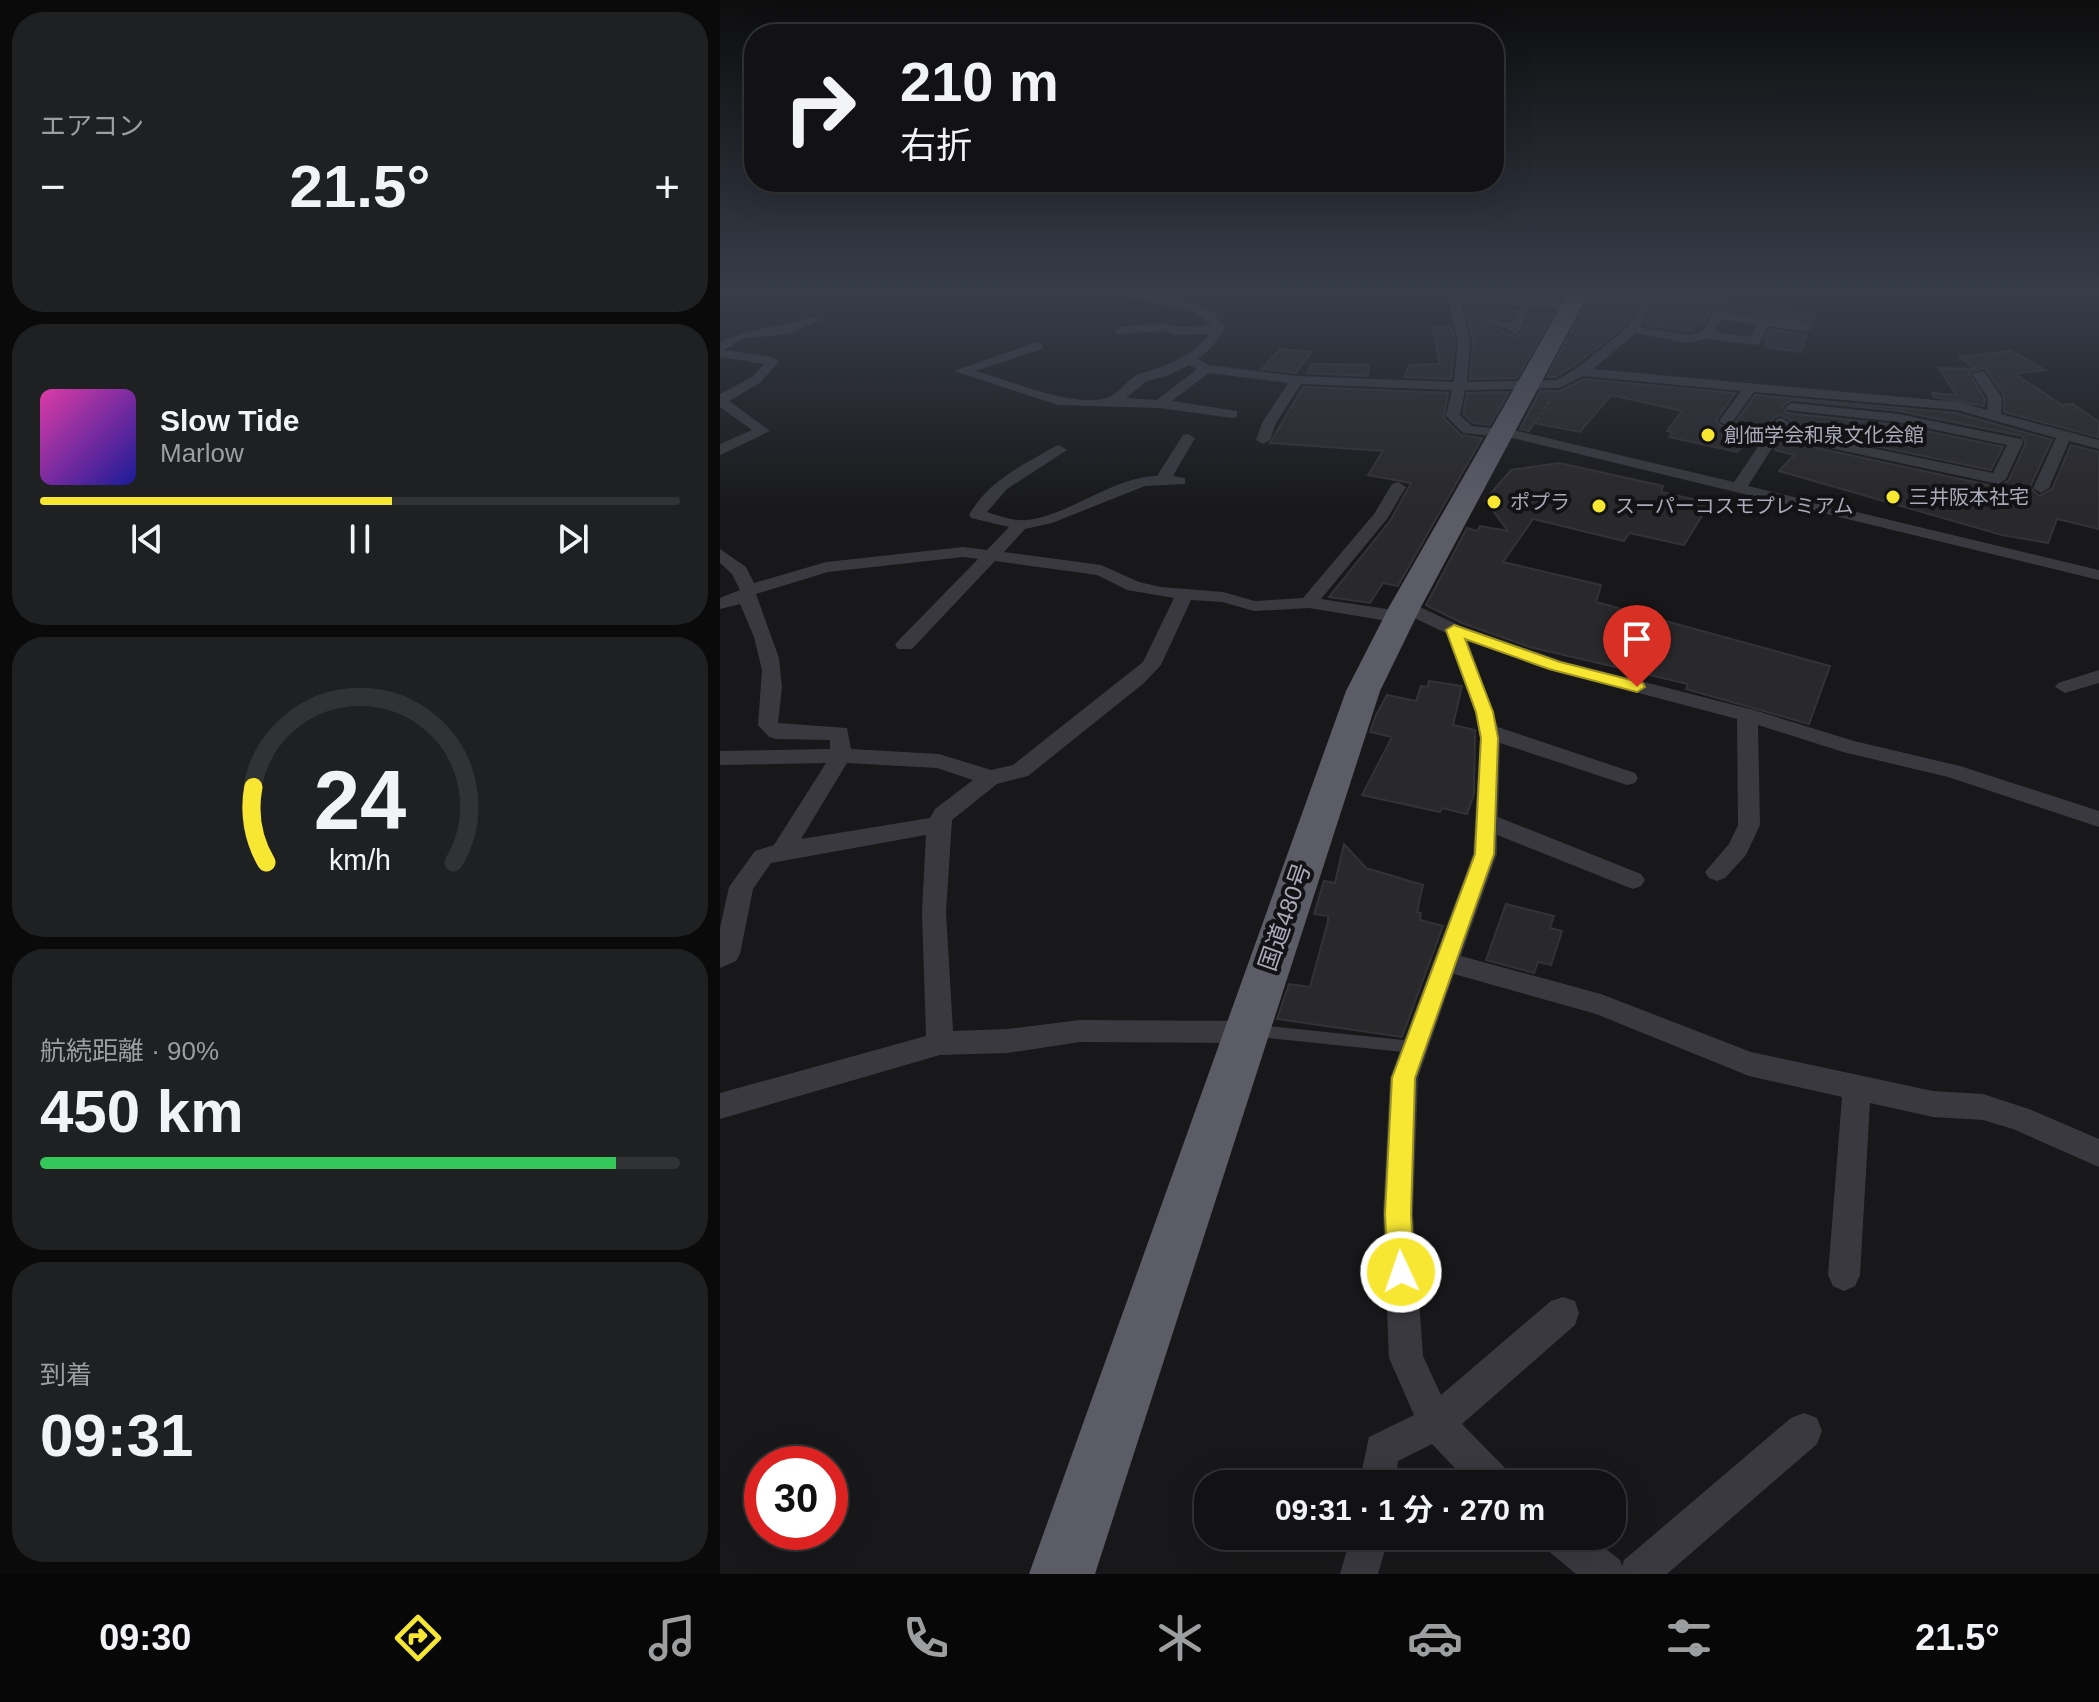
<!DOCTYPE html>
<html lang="ja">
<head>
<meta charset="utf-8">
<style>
  body { margin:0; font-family:Helvetica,"Noto Sans JP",sans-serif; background:#1f2022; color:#f1f3f6; height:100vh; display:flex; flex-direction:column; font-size:30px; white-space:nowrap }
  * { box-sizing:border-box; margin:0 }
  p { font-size:26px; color:#9c9ea0 }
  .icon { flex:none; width:44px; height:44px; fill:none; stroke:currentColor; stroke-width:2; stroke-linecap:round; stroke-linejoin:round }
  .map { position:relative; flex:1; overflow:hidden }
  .details { display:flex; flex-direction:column; gap:12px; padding:12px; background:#0a0a0b; width:720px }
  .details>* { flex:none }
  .guide { position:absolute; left:24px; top:24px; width:760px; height:168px; border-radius:32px; box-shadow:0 8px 32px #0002,0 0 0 2px #313234; background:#121214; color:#f1f3f6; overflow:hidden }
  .speed { position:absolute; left:24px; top:1446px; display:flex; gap:16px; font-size:40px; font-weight:700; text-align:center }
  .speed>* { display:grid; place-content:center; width:104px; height:104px; border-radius:50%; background:#121214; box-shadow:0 8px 32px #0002,0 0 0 2px #313234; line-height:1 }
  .speed .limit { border:12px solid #d22; background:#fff; color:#111 }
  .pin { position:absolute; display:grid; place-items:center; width:68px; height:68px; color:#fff; margin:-82px -34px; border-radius:50% 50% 50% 0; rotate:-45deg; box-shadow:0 0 8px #0007 }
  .pin .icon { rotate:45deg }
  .me { position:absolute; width:88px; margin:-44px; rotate:357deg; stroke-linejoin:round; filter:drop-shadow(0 0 6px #0008) }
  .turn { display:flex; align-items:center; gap:28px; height:168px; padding:0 24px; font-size:36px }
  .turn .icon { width:104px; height:104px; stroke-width:2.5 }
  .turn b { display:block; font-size:56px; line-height:68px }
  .big { font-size:60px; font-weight:700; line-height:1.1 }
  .details .tile { flex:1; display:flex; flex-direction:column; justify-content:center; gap:12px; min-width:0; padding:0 28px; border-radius:32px; background:#1f2022 }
  .details .dial { align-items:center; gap:0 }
  .dial svg { height:208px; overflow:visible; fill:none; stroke:#313234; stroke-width:7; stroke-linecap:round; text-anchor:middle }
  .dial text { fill:#f1f3f6; stroke:none }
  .song { display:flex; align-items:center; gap:24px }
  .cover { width:96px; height:96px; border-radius:12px; background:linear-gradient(135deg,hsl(320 70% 55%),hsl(240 70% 35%)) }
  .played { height:8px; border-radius:4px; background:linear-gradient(90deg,#f7e733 55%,#313234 55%) }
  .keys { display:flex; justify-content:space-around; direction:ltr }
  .heat { display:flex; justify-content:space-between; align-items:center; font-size:44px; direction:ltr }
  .charge { height:12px; border-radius:6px; background:linear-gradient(90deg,#34c759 90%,#313234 0) }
  .trip { position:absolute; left:474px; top:1470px; width:432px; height:80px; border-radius:32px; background:#121214; box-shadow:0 8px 32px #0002,0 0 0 2px #313234; font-weight:700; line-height:80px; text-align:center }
  .dock { display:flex; height:128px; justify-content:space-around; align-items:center; background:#070708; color:#9c9ea0 }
  .dock .icon { width:56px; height:56px }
  .dock .active { color:#f7e733 }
  .dock b { font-size:36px; color:#f1f3f6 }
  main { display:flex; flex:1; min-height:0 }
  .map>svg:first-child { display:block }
  .building { fill:#29282b; stroke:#333236; stroke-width:2 }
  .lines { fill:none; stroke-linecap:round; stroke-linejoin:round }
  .path { stroke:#3f3f46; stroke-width:2; stroke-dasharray:2 4; stroke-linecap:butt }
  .service { fill:#39393f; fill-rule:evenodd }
  .minor { fill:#39393f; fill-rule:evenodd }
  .trunk { fill:#5c5c67; fill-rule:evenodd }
  .route { fill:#f7e733; stroke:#a19621; stroke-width:2 }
  .poi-dot { fill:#f7e733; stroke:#131315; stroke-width:3 }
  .labels { text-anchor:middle; stroke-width:8; stroke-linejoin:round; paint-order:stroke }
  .far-poi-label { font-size:20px; fill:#aaaaba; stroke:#131315; text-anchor:start }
  .street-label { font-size:24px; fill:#aaaaba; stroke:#131315 }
</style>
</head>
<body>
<main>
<section class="details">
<div class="tile"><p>エアコン</p>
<div class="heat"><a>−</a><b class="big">21.5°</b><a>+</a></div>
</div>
<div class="tile">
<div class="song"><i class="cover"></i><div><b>Slow Tide</b><p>Marlow</p></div></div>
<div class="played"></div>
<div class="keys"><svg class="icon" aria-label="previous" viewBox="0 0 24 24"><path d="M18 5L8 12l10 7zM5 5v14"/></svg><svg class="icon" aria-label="pause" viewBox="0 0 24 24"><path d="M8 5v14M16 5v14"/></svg><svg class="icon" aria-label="next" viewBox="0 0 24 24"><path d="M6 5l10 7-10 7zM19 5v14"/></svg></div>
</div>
<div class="tile dial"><svg viewBox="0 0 100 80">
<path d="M14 69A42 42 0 1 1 86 69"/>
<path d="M14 69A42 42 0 0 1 9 40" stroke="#f7e733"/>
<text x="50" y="56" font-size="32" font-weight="700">24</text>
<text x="50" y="72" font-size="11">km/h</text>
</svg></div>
<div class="tile"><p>航続距離 · 90%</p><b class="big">450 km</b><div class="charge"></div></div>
<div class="tile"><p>到着</p><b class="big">09:31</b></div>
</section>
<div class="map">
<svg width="1379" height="1574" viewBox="0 0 1379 1574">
  <rect width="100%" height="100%" fill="#18181a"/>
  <path class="building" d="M 873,291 L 921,292 L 906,325 L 854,366 L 835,377 L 827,377 Z
    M 940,292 L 1014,304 L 1095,314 L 1091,324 L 997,308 L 991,310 L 983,324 L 978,320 L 971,331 L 924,325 Z
    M 745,306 L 796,310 L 790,319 L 770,316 L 761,322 L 795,337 L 801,334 L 814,311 L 834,313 L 797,378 L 750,379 L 753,342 Z
    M 713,327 L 731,327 L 735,342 L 731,379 L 684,377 L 689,365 L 720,364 Z
    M 1050,329 L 1087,335 L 1081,352 L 1046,347 L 1048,340 L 1045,339 Z
    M 560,349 L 591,352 L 576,373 L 542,369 Z
    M 1291,351 L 1325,370 L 1295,374 L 1342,405 L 1353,404 L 1379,422 L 1378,437 L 1284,412 L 1284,396 L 1265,368 L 1249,373 L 1265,399 L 1264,406 L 1214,397 L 1212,393 L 1236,395 L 1219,368 L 1256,369 L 1239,357 Z
    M 592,364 L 649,365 L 648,376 L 586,373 Z
    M 864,379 L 1015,393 L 997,419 L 998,424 L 1007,428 L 1013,426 L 1035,395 L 1236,413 L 1332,440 L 1310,487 L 1319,496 L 1332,489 L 1351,445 L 1379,452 L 1379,529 L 1337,519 L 1328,543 L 1282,535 L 1059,471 L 1074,455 L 1055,450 L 1060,440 L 1277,487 L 1289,480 L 1306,443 L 1302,436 L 1179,411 L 1072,400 L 1062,406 L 1067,413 L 1178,425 L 1283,447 L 1271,470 L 1069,428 L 1072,421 L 1061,415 L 1055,417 L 1036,444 L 1027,442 L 1017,452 L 949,437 L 953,432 L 947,431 L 962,411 L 891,395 L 860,432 L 814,423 L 809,431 L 800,429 L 820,391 L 840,391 Z
    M 583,387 L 728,393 L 724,418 L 741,435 L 762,438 L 678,586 L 663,583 L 650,603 L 609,597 L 670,521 L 691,483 L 648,475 L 663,451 L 550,443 Z
    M 789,392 L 770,425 L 753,423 L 743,414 L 747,393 Z
    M 839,463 L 943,486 L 941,492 L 990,503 L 964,545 L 909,533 L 904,541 L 813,519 L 783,562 L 881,585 L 876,602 L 1110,666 L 1089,724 L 966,689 L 968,684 L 810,647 L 742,623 L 706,605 L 747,528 L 757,531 L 760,526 L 788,531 L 765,500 L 791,470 Z
    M 709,681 L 742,686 L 733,725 L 755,730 L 754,794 L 747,814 L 722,808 L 720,812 L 642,795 L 672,737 L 650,732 L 656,715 L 667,695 L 696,701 L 701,686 L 708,687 Z
    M 624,844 L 646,868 L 703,885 L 697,912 L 701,913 L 700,920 L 723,926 L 682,1037 L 557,1019 L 569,984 L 590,987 L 608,921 L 608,916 L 594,914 L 604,881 L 615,883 Z
    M 786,904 L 834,916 L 830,928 L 842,931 L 831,965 L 818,962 L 814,973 L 766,960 Z"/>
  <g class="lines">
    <path class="path" d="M 974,291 L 992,301
      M 818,419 L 830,399"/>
    <path class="service" d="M 539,1025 L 693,1041 L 698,1043 L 700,1047 L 698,1051 L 693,1053 L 539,1037 L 534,1035 L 532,1031 L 534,1027 Z"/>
    <path class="minor" d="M 389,291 L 412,291 L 484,307 L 492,311 L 505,329 L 491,348 L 478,359 L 489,365 L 577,376 L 734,382 L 738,342 L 726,291 L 738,291 L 739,295 L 851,303 L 857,307 L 851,311 L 812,308 L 798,333 L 794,334 L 788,329 L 764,323 L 770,319 L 792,322 L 801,307 L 741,302 L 750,342 L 747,382 L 836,380 L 856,369 L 908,327 L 925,291 L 937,291 L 920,327 L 967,335 L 982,332 L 994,312 L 998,311 L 1086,324 L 1092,328 L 1086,332 L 1048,326 L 1039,344 L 1034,345 L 987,339 L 967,343 L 916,333 L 873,369 L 1238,402 L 1267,410 L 1268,398 L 1252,374 L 1264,371 L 1282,398 L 1281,414 L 1379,440 L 1379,449 L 1349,441 L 1329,488 L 1321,493 L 1313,488 L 1336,438 L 1237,410 L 1034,392 L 1011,424 L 1006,425 L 999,421 L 1021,391 L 863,376 L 839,388 L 745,390 L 740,415 L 752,426 L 793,430 L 1014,482 L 1057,419 L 1062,418 L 1069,422 L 1064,430 L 1273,473 L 1287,445 L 1178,422 L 1067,410 L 1065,407 L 1072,403 L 1178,414 L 1301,439 L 1303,442 L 1286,479 L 1278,484 L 1059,437 L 1028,486 L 1379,570 L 1379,580 L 793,438 L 743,433 L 726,416 L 732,390 L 581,384 L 556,423 L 550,440 L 543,444 L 536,440 L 542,423 L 568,383 L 489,373 L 452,401 L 517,411 L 517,417 L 512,418 L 440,408 L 338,405 L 234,371 L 317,342 L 322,343 L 322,349 L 255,371 C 289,380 353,408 387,398 C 400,394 408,377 422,373 C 448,366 471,356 490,334 L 455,335 L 444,331 L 397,334 L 395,331 L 401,327 L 445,323 L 457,327 L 491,326 L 476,313 ZM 1002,319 L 1036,325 L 1030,337 L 995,332 ZM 469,365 L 477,369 L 437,400 L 406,398 L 427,381 L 447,376 Z
      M 90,317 L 100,320 L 69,334 L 25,338 L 4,350 L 52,357 L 59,361 L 41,382 L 9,401 L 50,431 L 0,455 L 0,444 L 32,430 L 0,407 L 0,394 L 32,377 L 44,364 L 0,357 L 0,342 C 28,327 60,329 90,317 Z
      M 468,434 L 475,438 L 453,476 L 465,478 L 465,484 L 425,486 L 332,523 L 305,529 L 284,552 L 381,565 L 419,582 L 441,587 L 503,592 L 535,601 L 583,598 L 654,514 L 672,484 L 678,482 L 686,487 L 667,519 L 601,599 L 680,611 L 676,607 L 679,603 L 691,603 L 741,626 L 842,661 L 1034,710 L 1134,741 L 1240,766 L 1379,811 L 1379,827 L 1228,777 L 1123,752 L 1038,725 L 1040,825 L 1026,855 L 1005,878 L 997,881 L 989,878 L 985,872 L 1009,844 L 1018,825 L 1017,719 L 828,669 L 748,641 L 778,727 L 915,773 L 918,778 L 915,783 L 907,785 L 780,743 L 778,817 L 921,874 L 925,880 L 921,886 L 913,889 L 905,886 L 777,835 L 777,854 L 741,956 L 881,994 L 1031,1052 L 1213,1091 L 1263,1094 L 1309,1109 L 1379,1139 L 1379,1167 L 1293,1129 L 1263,1120 L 1213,1117 L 1150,1103 L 1140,1275 L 1135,1286 L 1124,1291 L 1113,1286 L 1108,1275 L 1122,1097 L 1029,1076 L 876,1014 L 734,974 L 698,1078 L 693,1214 L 703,1356 L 721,1395 L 831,1301 L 843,1297 L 855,1301 L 859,1313 L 855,1325 L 742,1424 L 788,1471 L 793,1484 L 750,1484 L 712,1444 L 678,1461 L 675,1484 L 639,1484 L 649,1437 L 694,1415 L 669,1358 L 663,1214 L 670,1078 L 753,854 L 760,738 L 755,712 L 726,633 L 688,615 L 687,621 L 680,623 L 589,608 L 534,611 L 502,602 L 471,600 L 441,665 L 424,683 L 308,776 L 277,784 L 232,820 L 226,912 L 233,1031 L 287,1029 L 360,1020 L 526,1021 L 536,1024 L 540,1032 L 536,1040 L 526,1043 L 360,1042 L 287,1053 L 220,1055 L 0,1119 L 0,1093 L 206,1036 L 202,912 L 206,835 L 51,863 L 33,889 L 20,954 L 16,961 L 0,968 L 0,928 L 9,887 L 35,851 L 54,845 L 106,763 L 0,765 L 0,751 L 110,749 L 110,740 L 56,739 L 49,737 L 38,725 L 42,670 L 34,637 L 20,604 L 0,609 L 0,598 L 20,590 L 12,574 L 0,563 L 0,549 L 26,567 L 34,583 L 106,562 L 243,547 L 267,550 L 289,527 L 251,518 L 249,515 C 268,481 301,466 334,447 L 339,445 L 347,450 L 287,489 L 267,512 C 277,515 287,519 298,520 C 339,523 392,476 437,476 L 463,435 ZM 243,557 L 258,559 L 178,641 L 175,645 L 178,649 L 192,649 L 275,561 L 377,575 L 407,590 L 454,598 L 423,662 L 293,765 L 271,770 L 219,754 L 131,749 L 127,728 L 58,723 L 62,687 L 59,658 L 36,594 L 108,572 ZM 127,763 L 217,768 L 253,780 L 215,809 L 210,818 L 81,839 Z
      M 1379,670 L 1379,683 L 1345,693 L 1335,687 L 1338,683 Z
      M 1084,1413 L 1097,1418 L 1102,1431 L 1097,1444 L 947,1574 L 856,1574 L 826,1549 L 820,1536 L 869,1536 L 900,1560 L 902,1566 L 904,1560 L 1071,1418 Z
      M 631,1536 L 669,1536 L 658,1574 L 620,1574 Z"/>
    <path class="trunk" d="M 850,291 L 870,291 L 701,607 L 660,691 L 375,1574 L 309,1574 L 626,691 L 669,607 Z"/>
  </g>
  <linearGradient id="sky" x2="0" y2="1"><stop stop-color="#0d0d0e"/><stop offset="0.57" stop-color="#373d49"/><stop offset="1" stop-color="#373d49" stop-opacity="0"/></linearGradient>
  <rect width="1379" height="512" fill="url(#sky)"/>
  <path class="route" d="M 734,625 L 840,662 L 923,683 L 925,687 L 917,692 L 829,669 L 745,639 L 773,712 L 778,738 L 774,854 L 695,1078 L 691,1214 L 694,1272 L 690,1281 L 681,1285 L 672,1281 L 668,1272 L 665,1214 L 672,1078 L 755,854 L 761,738 L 756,712 L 726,630 Z"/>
  <g class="poi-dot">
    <circle cx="988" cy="435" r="8"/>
    <circle cx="1173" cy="497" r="8"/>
    <circle cx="774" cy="502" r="8"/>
    <circle cx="879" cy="506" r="8"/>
  </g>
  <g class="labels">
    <g class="far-poi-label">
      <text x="1004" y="442">創価学会和泉文化会館</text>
      <text x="1189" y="504">三井阪本社宅</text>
      <text x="790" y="509">ポプラ</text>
      <text x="895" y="513">スーパーコスモプレミアム</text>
    </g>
    <g class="street-label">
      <text transform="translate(565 917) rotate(-71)" y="8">国道480号</text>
    </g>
  </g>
</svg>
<div class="speed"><div class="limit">30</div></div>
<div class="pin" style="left:917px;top:687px;background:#d93025"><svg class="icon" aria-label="arrive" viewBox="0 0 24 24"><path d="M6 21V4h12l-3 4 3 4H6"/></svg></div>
<svg class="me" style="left:681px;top:1272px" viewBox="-20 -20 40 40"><circle r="17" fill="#f7e733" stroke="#fff" stroke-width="3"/><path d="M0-11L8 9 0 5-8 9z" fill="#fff"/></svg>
<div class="trip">09:31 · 1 分 · 270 m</div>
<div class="guide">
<div class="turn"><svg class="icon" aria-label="right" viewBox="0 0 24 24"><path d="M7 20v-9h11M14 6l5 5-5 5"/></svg><div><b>210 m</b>右折</div></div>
</div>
</div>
</main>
<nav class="dock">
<b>09:30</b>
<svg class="icon active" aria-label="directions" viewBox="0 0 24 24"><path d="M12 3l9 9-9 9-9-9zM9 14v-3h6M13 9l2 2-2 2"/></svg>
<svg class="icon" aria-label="music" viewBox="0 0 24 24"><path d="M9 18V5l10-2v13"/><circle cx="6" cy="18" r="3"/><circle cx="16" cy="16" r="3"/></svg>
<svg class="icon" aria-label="phone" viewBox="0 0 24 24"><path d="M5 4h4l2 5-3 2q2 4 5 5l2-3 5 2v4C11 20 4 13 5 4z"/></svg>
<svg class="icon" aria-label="climate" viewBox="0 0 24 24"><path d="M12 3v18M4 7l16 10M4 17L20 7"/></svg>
<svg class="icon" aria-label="car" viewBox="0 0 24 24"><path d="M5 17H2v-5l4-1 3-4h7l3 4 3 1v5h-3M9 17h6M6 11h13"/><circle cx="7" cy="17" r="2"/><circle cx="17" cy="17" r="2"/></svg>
<svg class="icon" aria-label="filters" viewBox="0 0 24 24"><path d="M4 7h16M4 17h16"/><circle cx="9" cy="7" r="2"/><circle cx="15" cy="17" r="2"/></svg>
<b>21.5°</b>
</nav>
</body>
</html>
